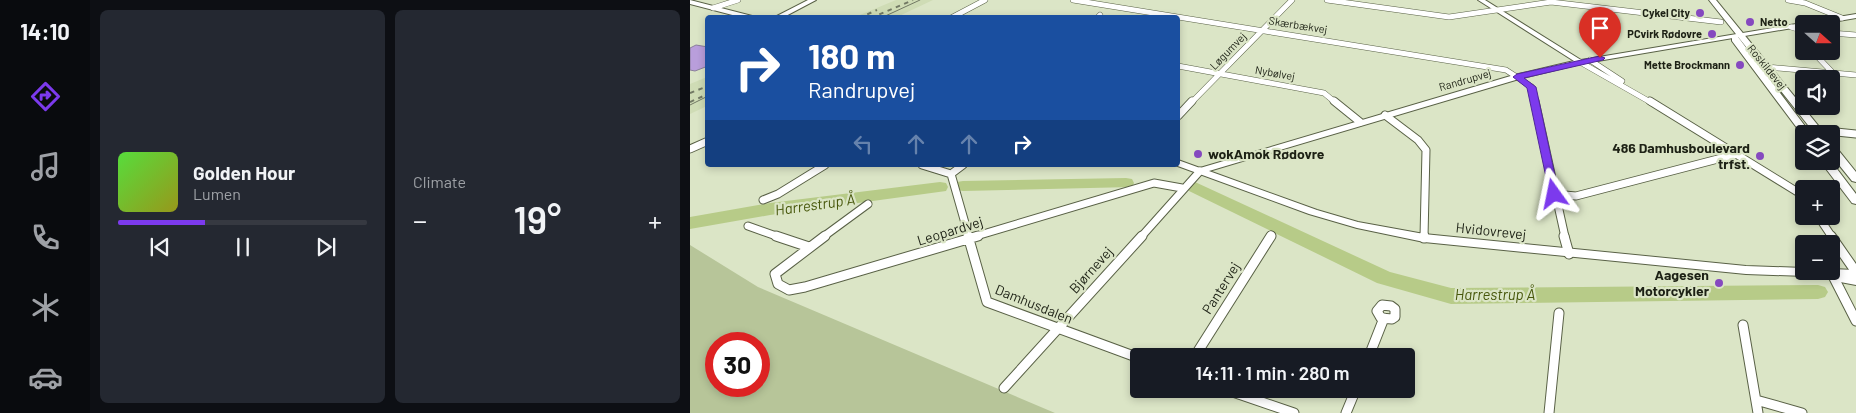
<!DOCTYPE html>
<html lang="en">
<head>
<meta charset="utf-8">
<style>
  body { margin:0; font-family:Barlow,sans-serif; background:#242831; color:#f1f3f6; height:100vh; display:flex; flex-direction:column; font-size:19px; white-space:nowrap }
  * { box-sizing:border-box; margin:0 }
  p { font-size:16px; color:#9ea1a6 }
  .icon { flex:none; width:28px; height:28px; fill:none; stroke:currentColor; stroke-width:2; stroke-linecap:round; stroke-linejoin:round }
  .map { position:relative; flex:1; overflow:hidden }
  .details { display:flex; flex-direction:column; gap:10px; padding:10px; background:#0d0f14; width:600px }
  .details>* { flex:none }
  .banner { position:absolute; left:15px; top:15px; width:475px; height:152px; border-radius:5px; box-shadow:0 2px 8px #0003; background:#1a4fa0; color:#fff; overflow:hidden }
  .needle { width:32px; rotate:111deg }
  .fabs { position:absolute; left:1105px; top:15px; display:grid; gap:10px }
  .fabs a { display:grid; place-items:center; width:45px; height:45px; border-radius:5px; background:#171b24; box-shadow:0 2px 8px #0003; font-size:25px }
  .speed { position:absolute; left:15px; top:332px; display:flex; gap:10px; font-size:25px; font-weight:700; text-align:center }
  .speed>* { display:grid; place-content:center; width:65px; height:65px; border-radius:50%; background:#171b24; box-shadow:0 2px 8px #0003; line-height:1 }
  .speed .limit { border:8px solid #d22; background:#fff; color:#111 }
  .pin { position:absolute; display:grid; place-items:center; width:42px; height:42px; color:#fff; margin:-51px -21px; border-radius:50% 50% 50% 0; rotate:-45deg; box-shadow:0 0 5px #0007 }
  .pin .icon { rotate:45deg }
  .me { position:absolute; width:55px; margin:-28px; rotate:348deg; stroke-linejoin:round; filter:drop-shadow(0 0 4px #0008) }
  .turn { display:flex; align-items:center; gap:18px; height:105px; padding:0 20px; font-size:22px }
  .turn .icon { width:65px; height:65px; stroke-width:2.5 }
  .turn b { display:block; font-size:35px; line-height:42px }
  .lanes { display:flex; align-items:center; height:48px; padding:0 20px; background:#0003; justify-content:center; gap:25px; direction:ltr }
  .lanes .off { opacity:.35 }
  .big { font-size:38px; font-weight:600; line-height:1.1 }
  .details .card { flex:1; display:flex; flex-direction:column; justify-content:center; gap:8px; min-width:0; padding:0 18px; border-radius:8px; background:#242831 }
  .song { display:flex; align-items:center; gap:15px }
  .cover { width:60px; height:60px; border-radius:8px; background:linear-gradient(135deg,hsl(110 70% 55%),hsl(60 70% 35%)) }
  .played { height:5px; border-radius:2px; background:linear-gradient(90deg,#7c3aed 35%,#363941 35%) }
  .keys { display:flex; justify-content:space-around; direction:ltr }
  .heat { display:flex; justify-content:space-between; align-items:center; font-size:28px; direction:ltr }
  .details .tiles { flex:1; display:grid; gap:10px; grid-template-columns:repeat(2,1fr) }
  .trip { position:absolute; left:440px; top:348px; width:285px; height:50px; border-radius:5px; background:#171b24; box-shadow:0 2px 8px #0003; font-weight:600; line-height:50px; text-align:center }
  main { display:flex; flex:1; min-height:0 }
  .menu { display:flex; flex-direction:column; width:90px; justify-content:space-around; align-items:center; background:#090b0e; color:#9ea1a6 }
  .menu .icon { width:35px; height:35px }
  .menu .on { color:#7c3aed }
  .menu b { font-size:22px; color:#f1f3f6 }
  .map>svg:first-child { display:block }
  .built { fill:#cfdcb5 }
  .green { fill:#b7c599; fill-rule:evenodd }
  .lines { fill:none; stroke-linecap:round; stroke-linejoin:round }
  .river { fill:#b7cb88; fill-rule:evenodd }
  .building { fill:#b99edb; stroke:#8a7f9a }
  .minor-far2-casing { stroke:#596146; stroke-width:6 }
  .minor-far1-casing { stroke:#596146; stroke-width:9 }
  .minor-casing { stroke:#596146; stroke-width:11 }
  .tertiary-casing { stroke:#596146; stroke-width:2 }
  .secondary-casing { stroke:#596146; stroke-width:2 }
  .minor-far2 { stroke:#fff; stroke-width:5 }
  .minor-far1 { stroke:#fff; stroke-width:7 }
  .minor { stroke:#fff; stroke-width:9 }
  .tertiary { fill:#fff; fill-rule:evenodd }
  .secondary { fill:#fff; fill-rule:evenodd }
  .tram { stroke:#727964; stroke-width:1 }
  .rail { stroke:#727964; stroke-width:2; stroke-dasharray:4.5 4.5; stroke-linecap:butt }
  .route { fill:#7c3aed; stroke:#51269a }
  .poi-dot { fill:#8549bf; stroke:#dbe5c6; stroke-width:2 }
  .labels { text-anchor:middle; stroke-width:4.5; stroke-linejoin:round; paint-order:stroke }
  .far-poi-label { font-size:11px; font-weight:bold; fill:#1d2115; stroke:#dbe5c6; text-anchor:end }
  .far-street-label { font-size:11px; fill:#1d2115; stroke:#dbe5c6 }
  .poi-label { font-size:14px; font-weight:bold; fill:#1d2115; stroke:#dbe5c6; text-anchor:end }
  .street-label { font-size:14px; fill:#1d2115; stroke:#dbe5c6 }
  .water-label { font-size:15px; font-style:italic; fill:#47570b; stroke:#dbe5c6 }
</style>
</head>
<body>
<main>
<nav class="menu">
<b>14:10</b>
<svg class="icon on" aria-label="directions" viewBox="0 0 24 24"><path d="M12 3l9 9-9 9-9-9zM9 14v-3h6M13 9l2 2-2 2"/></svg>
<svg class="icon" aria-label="music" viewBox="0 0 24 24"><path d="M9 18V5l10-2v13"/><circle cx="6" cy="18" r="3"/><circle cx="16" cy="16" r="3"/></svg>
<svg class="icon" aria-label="phone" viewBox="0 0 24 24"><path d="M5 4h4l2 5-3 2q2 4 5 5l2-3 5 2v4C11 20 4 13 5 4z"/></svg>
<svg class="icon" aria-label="climate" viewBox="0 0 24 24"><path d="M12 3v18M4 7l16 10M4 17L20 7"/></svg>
<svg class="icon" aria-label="car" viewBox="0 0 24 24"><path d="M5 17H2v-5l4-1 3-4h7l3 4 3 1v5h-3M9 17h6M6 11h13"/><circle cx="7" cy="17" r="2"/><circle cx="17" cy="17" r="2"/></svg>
</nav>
<section class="details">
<div class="tiles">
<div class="card">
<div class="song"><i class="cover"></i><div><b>Golden Hour</b><p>Lumen</p></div></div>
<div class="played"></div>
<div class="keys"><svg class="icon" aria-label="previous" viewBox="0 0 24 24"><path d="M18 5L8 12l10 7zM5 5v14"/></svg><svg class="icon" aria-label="pause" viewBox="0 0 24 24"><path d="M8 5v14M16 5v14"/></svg><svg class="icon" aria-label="next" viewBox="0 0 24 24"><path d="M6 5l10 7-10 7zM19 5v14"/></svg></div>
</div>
<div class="card"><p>Climate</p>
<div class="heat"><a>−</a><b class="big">19°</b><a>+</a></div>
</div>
</div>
</section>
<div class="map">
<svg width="1166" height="413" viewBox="0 0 1166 413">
  <rect width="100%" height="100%" fill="#dbe5c6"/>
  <path class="built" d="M 206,0 L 243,0 L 207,17 L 165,17 Z
    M 17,77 L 17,106 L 0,114 L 0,84 Z"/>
  <path class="green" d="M 0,245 L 68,287 L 365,413 L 0,413 ZM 26,344 L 69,344 L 69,386 L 26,386 Z"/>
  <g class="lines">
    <path class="river" d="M 436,178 L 442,179 L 444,183 L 442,187 L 273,191 L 267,190 L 265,186 L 267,182 L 273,181 Z
      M 250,182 L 256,183 L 258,187 L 256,191 L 80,215 L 0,229 L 0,217 L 80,203 Z
      M 505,182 L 700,272 L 761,288 L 1128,285 L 1135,287 L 1138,292 L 1135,297 L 1128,299 L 761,304 L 687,283 L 499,191 L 497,187 L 499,183 Z"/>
  </g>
  <path class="building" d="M 6,45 L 18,47 L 18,66 L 5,71 L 0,70 L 0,48 Z"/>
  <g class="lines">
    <defs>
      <path id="minor-far2" d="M 383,0 L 816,70 L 842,87 L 845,103
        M 637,0 L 759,17 L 861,2 L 1031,22
        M 1098,0 L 1115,3 L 1152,18
        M 23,8 L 48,0
        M 261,18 L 295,0
        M 407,18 L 410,15
        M 1101,27 L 1114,31
        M 1141,33 L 1166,35
        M 1114,40 L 1114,42
        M 1122,51 L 1143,73
        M 900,60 L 932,81
        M 890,62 L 962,103
        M 488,66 L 634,93 L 646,103
        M 1077,67 L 1166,75
        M 501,103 L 602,0"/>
      <path id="minor-far1" d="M 644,101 L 670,122
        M 845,101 L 875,237
        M 960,101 L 1114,196
        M 695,115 L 728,140 L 736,150 L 734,237
        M 488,116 L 502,101
        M 1127,130 L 1166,134
        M 0,149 L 18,141
        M 232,165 L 261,174 L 279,237
        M 261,174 L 273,165
        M 864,194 L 886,196 L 1047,154
        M 73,200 L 88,194 L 135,165
        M 1128,216 L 1142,237
        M 58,226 L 89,237
        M 133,237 L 178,204
        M 283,237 L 464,183 L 492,188
        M 451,237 L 510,171
        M 580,237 L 581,235"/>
      <path id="minor" d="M 86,236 L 119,247
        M 135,236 L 85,274 L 88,284 L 99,290 L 115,287 L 288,236
        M 278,236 L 297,302 L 449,358
        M 874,236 L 879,254
        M 1141,236 L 1166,272
        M 734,238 L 734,236
        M 1142,274 L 1166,321
        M 692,305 L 701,306 L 705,309 L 705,317 L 702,319 L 691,318 L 687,311 Z
        M 1053,325 L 1068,413
        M 505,356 L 581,236
        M 679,356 L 694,318
        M 314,388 L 452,236
        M 534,389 L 604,413
        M 1066,400 L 1112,413
        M 656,413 L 666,389
        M 859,413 L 869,313"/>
      <path id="tertiary" d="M 0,0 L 66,17 L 67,18 L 54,18 L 0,4 Z
        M 118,0 L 126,0 L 92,18 L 83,18 Z
        M 788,0 L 795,0 L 891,60 L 1166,14 L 1166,18 L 1131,24 L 1114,24 L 1114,26 L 890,64 L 829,79 L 519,171 L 627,210 L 668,222 L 734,234 L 1056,266 L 1114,268 L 1114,271 L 1141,271 L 1141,269 L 1166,270 L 1166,285 L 1145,281 L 1144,277 L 1056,274 L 734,242 L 667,228 L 619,214 L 485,165 L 488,165 L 488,160 L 510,168 L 824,75 L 884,61 Z"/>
      <path id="secondary" d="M 1019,0 L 1026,0 L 1135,134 L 1125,134 Z
        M 1042,37 L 1048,37 L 1121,134 L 1114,134 L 1113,136 L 1042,41 Z
        M 1141,145 L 1145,146 L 1166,172 L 1166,182 L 1162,181 L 1141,155 Z
        M 1130,161 L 1141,161 L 1166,194 L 1166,204 L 1162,203 Z"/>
    </defs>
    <use href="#minor-far2" class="minor-far2-casing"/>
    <use href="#minor-far1" class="minor-far1-casing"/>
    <use href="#minor" class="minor-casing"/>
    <use href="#tertiary" class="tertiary-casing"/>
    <use href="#secondary" class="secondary-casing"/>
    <use href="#minor-far2" class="minor-far2"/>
    <use href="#minor-far1" class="minor-far1"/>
    <use href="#minor" class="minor"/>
    <use href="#tertiary" class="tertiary"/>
    <use href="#secondary" class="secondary"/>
    <path class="tram" d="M 191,18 L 230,0
      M 0,105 L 18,96"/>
    <path class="rail" d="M 169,18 L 187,10
      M 181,18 L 223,0
      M 0,93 L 18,86
      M 0,102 L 18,94"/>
  </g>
  <path class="route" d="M 910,56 L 915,58 L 913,60 L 834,78 L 846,87 L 869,194 L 868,196 L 860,196 L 837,88 L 823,77 L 827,74 Z"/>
  <g class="poi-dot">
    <circle cx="1010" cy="13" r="5"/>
    <circle cx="1060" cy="22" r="5"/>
    <circle cx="1022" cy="34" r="5"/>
    <circle cx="1050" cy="65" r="5"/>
    <circle cx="508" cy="154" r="5"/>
    <circle cx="1070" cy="156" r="5"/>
    <circle cx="1029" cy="283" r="5"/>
  </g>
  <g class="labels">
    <g class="far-poi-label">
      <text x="1000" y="17">Cykel City</text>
      <text x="1070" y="26" text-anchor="start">Netto</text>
      <text x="1012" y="38">PCvirk Rødovre</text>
      <text x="1040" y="69">Mette Brockmann</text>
    </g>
    <g class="far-street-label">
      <text transform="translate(608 25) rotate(9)" y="4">Skærbækvej</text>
      <text transform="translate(538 51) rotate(-46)" y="4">Løgumvej</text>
      <text transform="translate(1077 67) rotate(51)" y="4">Roskildevej</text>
      <text transform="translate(585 73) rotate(10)" y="4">Nybølvej</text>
      <text transform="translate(775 80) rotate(-16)" y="4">Randrupvej</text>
    </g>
    <g class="poi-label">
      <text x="1060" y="153">486 Damhusboulevard<tspan x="1060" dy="16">trfst.</tspan></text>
      <text x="518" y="159" text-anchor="start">wokAmok Rødovre</text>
      <text x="1019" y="280">Aagesen<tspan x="1019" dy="16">Motorcykler</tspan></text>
    </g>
    <g class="street-label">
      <text transform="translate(260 231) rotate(-17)" y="5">Leopardvej</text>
      <text transform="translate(801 231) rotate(6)" y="5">Hvidovrevej</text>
      <text transform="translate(401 270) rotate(-48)" y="5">Bjørnevej</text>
      <text transform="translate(531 288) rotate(-58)" y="5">Pantervej</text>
      <text transform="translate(344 304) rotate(22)" y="5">Damhusdalen</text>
    </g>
    <g class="water-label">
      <text transform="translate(125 205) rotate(-8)" y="5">Harrestrup Å</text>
      <text x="805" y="300">Harrestrup Å</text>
    </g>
  </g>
</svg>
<div class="fabs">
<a><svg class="needle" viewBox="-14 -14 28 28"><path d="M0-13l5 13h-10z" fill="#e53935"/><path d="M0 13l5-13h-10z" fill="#9ea1a6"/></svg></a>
<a><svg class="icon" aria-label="sound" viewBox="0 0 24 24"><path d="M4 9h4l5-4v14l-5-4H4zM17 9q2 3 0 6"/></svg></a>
<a><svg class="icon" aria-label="layers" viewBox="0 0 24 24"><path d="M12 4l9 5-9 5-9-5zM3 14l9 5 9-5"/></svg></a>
<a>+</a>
<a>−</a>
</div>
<div class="speed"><div class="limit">30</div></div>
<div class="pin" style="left:910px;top:58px;background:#d93025"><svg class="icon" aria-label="arrive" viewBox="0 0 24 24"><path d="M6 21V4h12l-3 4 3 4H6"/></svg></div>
<svg class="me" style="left:864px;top:194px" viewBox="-20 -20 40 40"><path d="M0-17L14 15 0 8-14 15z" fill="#7c3aed" stroke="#fff" stroke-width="4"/></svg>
<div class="trip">14:11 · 1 min · 280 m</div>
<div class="banner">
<div class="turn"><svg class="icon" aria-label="right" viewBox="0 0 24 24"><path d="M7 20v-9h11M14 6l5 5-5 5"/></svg><div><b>180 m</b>Randrupvej</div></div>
<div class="lanes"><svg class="icon off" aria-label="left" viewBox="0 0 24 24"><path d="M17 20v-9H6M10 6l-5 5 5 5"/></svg><svg class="icon off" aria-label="ahead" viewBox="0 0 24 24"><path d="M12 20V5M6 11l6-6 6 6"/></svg><svg class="icon off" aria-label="ahead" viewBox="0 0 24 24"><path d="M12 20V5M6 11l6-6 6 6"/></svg><svg class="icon" aria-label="right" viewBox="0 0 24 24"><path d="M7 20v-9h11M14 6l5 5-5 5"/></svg></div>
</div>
</div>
</main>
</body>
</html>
